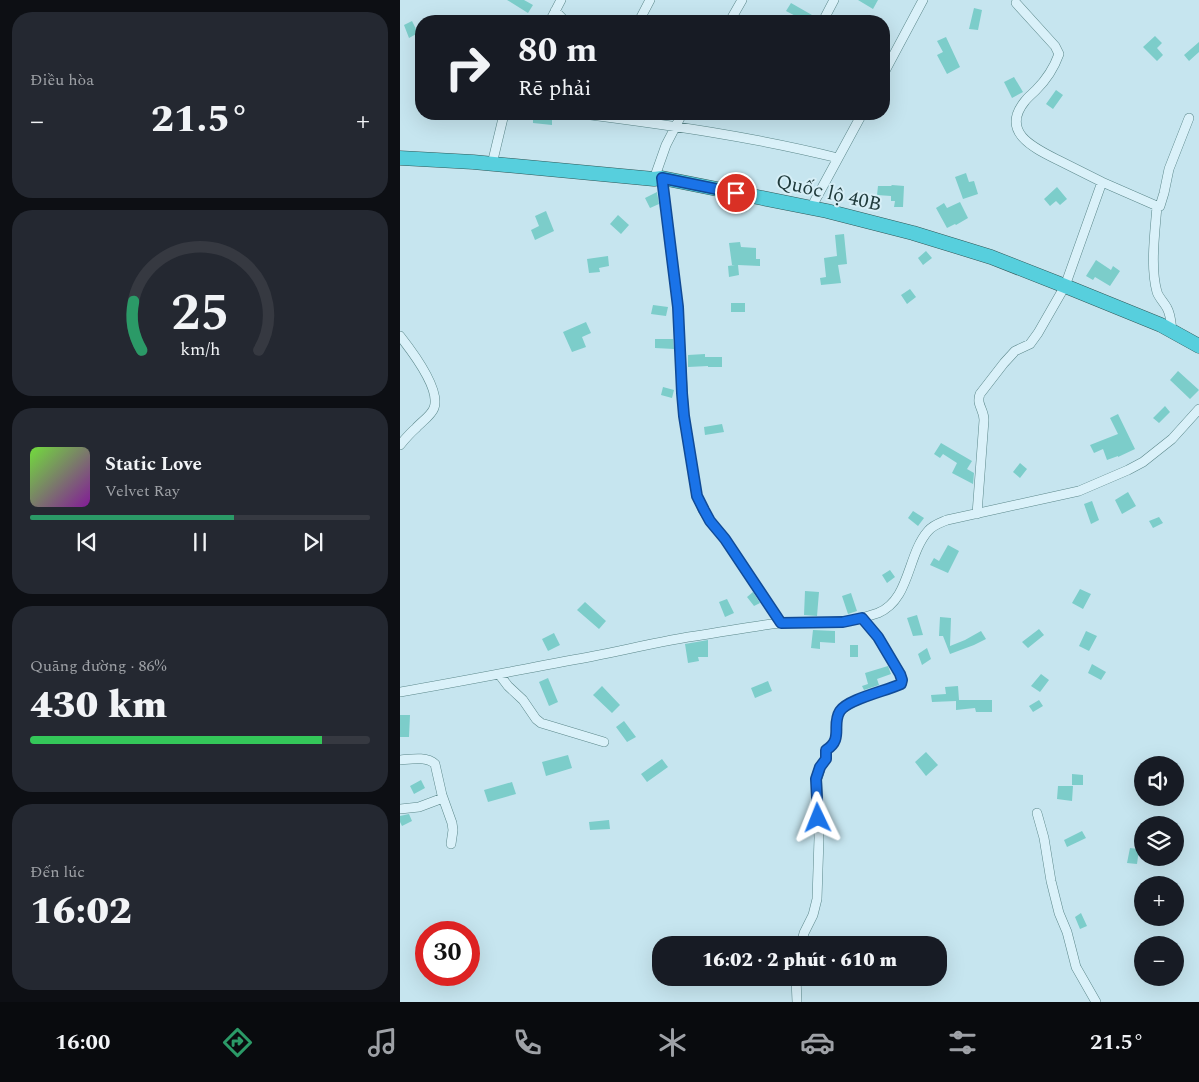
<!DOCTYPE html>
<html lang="vi">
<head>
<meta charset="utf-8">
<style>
  body { margin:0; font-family:Spectral,serif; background:#242831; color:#f1f3f6; height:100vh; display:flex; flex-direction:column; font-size:19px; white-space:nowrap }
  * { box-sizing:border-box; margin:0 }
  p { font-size:16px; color:#9ea1a6 }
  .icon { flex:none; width:28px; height:28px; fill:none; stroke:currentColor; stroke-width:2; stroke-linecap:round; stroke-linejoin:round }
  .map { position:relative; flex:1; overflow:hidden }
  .details { display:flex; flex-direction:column; gap:12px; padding:12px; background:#0d0f14; width:400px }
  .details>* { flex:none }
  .top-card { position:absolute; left:15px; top:15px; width:475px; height:105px; border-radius:20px; box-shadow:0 5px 20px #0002; background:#171b24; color:#f1f3f6; overflow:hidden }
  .fabs { position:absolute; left:734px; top:756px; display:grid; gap:10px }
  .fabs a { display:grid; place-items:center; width:50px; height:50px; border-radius:50%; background:#171b24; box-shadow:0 5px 20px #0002; font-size:25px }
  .speed { position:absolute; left:15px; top:921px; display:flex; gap:10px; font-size:25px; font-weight:700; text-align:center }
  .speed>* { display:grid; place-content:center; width:65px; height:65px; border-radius:50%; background:#171b24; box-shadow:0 5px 20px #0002; line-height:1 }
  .speed .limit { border:8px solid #d22; background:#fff; color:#111 }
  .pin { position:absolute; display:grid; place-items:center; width:42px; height:42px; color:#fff; margin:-21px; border:2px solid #fff; border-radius:50%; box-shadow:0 1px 5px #0007 }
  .me { position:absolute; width:55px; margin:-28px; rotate:358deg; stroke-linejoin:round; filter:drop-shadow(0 0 4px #0008) }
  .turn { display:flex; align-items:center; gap:18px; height:105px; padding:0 20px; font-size:22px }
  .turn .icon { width:65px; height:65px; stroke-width:2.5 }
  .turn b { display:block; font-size:35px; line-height:42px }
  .big { font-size:38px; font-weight:800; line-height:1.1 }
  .details .card { flex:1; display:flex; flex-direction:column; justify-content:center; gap:8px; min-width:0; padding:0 18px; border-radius:20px; background:#242831 }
  .details .dial { align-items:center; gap:0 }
  .dial svg { height:130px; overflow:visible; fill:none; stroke:#363941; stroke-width:7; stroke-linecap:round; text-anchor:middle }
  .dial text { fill:#f1f3f6; stroke:none }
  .song { display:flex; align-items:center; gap:15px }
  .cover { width:60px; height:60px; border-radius:8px; background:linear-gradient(135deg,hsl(100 70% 55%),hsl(290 70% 35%)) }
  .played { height:5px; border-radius:2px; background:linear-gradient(90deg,#2b9a67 60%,#363941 60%) }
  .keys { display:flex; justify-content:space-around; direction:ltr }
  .heat { display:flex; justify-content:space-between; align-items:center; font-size:28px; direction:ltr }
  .charge { height:8px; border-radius:4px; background:linear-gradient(90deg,#34c759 86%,#363941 0) }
  .trip { position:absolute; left:252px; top:936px; width:295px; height:50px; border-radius:20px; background:#171b24; box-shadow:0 5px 20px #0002; font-weight:800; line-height:50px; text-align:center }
  .tab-bar { display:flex; height:80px; justify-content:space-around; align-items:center; background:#090b0e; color:#9ea1a6 }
  .tab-bar .icon { width:35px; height:35px }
  .tab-bar .active { color:#2b9a67 }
  .tab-bar b { font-size:22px; color:#f1f3f6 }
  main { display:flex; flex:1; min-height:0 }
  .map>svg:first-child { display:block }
  .building { fill:#7ccdca }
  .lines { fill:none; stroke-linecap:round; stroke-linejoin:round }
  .minor-casing { stroke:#5b878a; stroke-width:10 }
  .highway-casing { stroke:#305858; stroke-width:15 }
  .minor { stroke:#daf1f9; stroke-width:9 }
  .highway { stroke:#57cfdd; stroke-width:14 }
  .route-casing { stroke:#114b97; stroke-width:12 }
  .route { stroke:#1a73e8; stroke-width:9 }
  .labels { text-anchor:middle; stroke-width:4; stroke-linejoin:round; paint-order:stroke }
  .street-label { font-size:20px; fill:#1f3a3b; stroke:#d6eef6 }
</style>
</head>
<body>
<main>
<section class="details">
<div class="card"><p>Điều hòa</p>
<div class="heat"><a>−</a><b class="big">21.5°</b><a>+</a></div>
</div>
<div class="card dial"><svg viewBox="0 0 100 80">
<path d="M14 69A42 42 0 1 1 86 69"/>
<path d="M14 69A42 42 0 0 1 9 39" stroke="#2b9a67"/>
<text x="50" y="56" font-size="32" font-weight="700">25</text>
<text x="50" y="72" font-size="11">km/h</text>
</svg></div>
<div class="card">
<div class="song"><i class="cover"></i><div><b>Static Love</b><p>Velvet Ray</p></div></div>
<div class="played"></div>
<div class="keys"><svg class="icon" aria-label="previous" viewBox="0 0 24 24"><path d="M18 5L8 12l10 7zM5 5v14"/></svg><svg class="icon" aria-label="pause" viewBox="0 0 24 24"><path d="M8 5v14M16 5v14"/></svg><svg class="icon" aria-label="next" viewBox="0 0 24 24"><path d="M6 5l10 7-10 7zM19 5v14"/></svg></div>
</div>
<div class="card"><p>Quãng đường · 86%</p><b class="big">430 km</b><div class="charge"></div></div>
<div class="card"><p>Đến lúc</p><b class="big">16:02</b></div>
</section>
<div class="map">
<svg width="799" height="1002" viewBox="0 0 799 1002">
  <rect width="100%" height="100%" fill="#c6e5ef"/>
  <path class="building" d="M 107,0 L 124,0 L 133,5 L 128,13 Z
    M 458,0 L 478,0 L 473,9 Z
    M 391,3 L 412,15 L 408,21 L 405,21 L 386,11 Z
    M 574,8 L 582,10 L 578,30 L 569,29 Z
    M 12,21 L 18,33 L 9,38 L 4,25 Z
    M 755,36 L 762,43 L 757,48 L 763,55 L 757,61 L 743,47 Z
    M 546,37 L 560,67 L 547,74 L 537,55 L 543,52 L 537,41 Z
    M 799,42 L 799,52 L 789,61 L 784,55 Z
    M 614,77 L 623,92 L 612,98 L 604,82 Z
    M 656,90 L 663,95 L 653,109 L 646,104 Z
    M 133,114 L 152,116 L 152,125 L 133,123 Z
    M 566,173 L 569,182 L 574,181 L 578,194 L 563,199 L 555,177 Z
    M 492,185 L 504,186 L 503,207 L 494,207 L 495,201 L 491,201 L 491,196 L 477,195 L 478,186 L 491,186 Z
    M 657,187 L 667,199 L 660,205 L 656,201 L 650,206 L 644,199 Z
    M 257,192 L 259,204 L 250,208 L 245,198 Z
    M 560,202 L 568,218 L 556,225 L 555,224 L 547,228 L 536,208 L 544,203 L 547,208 Z
    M 146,211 L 154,231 L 135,240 L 131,230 L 139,226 L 135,216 Z
    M 218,215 L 229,225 L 221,234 L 210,224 Z
    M 444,234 L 447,264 L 438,265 L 441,283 L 421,285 L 420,278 L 426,277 L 424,258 L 437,256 L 435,235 Z
    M 340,242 L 341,247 L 356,248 L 356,259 L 360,259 L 360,266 L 338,265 L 339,275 L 329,277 L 328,266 L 335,265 L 332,265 L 329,243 Z
    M 526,251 L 532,258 L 523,265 L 518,258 Z
    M 208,256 L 209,266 L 199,268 L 200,272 L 189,273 L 187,259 Z
    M 696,260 L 711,270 L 713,266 L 720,271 L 710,286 L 695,277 L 693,280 L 686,276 Z
    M 510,289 L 516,297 L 507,304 L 501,295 Z
    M 331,303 L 345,303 L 345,312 L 331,312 Z
    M 253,305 L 268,307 L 266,316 L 251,314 Z
    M 186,322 L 191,333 L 182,337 L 186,347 L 172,352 L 163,332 Z
    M 255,339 L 273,339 L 274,349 L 255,348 Z
    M 305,354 L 305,357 L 322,357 L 322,367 L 308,367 L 308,366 L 288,367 L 288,355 Z
    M 778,371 L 799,390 L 790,399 L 770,380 Z
    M 263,387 L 274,390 L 272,398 L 261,395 Z
    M 765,406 L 770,412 L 759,423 L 753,418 Z
    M 718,414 L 735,449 L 718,457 L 718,456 L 707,460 L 703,449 L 694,453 L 690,445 L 718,434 L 710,418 Z
    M 322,424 L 324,432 L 305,435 L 304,427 Z
    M 541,443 L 572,461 L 567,469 L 574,473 L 573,484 L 552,473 L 557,463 L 543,454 L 540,458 L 534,454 Z
    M 620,463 L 627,469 L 620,478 L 613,472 Z
    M 728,492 L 736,506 L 722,514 L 715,500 Z
    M 692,501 L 699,520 L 691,524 L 684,504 Z
    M 513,511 L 524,518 L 518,526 L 508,518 Z
    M 759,517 L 763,523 L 753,528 L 749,521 Z
    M 548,545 L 559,551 L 548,573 L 530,565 L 534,558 L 539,561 Z
    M 490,570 L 495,577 L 487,583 L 482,575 Z
    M 680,589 L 691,594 L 683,609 L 672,603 Z
    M 405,591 L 419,592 L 417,616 L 404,615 Z
    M 353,592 L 360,603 L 354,606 L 347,597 Z
    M 451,593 L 457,611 L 448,614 L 442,596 Z
    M 327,599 L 334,613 L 325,617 L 319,602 Z
    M 185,602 L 206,621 L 199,629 L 177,610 Z
    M 517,615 L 523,635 L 513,636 L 507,618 Z
    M 540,617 L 551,618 L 550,646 L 565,640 L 581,631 L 586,639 L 574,645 L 550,654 L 543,636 L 539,636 Z
    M 639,629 L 644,635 L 628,648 L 622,642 Z
    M 413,630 L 435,631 L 435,643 L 420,642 L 420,649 L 411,648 Z
    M 686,631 L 697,636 L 689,651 L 679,646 Z
    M 154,633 L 160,645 L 148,651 L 142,639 Z
    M 308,640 L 308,657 L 298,657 L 299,661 L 288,663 L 285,644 Z
    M 450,645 L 458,645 L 458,657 L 450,657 Z
    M 527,648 L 531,659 L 522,665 L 518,654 Z
    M 692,664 L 706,672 L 701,680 L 688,673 Z
    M 488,666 L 491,674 L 477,679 L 479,685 L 464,690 L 462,686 L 468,684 L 465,673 Z
    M 641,674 L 649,680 L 640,692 L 631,686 Z
    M 148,678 L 158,702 L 149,706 L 139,682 Z
    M 368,681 L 372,691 L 355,698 L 351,688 Z
    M 202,686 L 220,705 L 212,713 L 193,695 Z
    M 558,686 L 559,700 L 592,700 L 592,712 L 576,712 L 575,708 L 556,710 L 556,701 L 532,702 L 531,695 L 546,694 L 545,687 Z
    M 639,700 L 643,706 L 633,712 L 629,706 Z
    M 0,715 L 10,715 L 9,737 L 0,737 Z
    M 224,721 L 236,737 L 227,742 L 216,727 Z
    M 526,752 L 538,765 L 526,776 L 515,762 Z
    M 168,755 L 172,768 L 146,776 L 142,762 Z
    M 262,759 L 268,767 L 247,782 L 241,774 Z
    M 672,774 L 683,775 L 683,785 L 672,785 Z
    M 21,780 L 25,788 L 14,794 L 10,786 Z
    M 112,782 L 116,794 L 88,802 L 84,790 Z
    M 658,786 L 673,786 L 672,801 L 657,799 Z
    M 9,814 L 12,821 L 2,826 L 0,822 L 0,816 Z
    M 209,820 L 210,829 L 190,830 L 189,822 Z
    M 682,831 L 686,838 L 667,847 L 664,840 Z
    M 730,848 L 739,849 L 737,864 L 727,863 Z
    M 681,913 L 687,926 L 680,929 L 675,917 Z"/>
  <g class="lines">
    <defs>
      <path id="minor" d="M 616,3 L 655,46 L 659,54 C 654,68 646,80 636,90 C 632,94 628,97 625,101 C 599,133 636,149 660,161 C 674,168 688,175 702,182
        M 155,11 L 165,21
        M 150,21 L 161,0
        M 239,21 L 250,0
        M 330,21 L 342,0
        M 423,21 L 434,0
        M 484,73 L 523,0
        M 183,114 C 269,125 354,137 438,158
        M 92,164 L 104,114
        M 262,178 L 278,307 L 284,416 L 297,496 L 303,510 L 310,521 L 325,539 L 381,623
        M 254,179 L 266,145 L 282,114
        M 757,206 C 755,232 750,267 757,292 C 759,298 764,302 767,308 C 771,315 771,324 772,331
        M 411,208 L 462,114
        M 0,336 C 11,350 41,389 34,408 C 31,416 21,422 16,428 C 10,433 5,439 0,445
        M 577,514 L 584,420 C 584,409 576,405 580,394 L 604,363 L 615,351 L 630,344 L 638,333 L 665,286 L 702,182 L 757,206 L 760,206 L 764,193 L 769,169 L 789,118
        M 99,674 L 108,686 L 123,700 L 136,719 L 141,723 L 204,742
        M 0,692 C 65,681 129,668 194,656 C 230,649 265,640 302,635 C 328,631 354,626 380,623 C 401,621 421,624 441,622 C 454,621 466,617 478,613 C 510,600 507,555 528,531 C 533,525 540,523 547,520 L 679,491 L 728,470 L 743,462 L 772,439 L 799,409
        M 0,760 C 11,759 27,756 35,764 L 42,795 L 52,823 L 53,830 L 51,844
        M 0,809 L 19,807 L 43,798
        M 637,813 L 644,838 L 651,881 L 659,913 L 667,932 L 676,967 L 696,1002
        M 401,945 L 404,933 L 413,915 L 417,899 L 419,838 L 417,779 L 421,767 L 426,759 L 426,750 C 444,739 431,725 440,712 C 447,700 483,691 497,686 L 501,684 L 502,680 L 500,674 L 478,637 L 462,618
        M 396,978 L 397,1002"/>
      <path id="highway" d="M 0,158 L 73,162 L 254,179 L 262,178 L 427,211 L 513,233 L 591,257 L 665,286 L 761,325 L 799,346"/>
    </defs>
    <use href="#minor" class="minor-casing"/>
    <use href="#highway" class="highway-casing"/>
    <use href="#minor" class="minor"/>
    <use href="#highway" class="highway"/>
  </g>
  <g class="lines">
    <defs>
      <path id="route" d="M 336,193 L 262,178 L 278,307 L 282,393 L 284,416 L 297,496 L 304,510 L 310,521 L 325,539 L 381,623 L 443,622 L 462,618 L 478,637 L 500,674 L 502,680 L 501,684 C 486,691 448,699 440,711 C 431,725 444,739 426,750 L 426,759 L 420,767 L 416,779 L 418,818"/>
    </defs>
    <use href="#route" class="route-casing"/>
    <use href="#route" class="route"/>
  </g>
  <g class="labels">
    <g class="street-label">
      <text transform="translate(429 192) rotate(13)" y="7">Quốc lộ 40B</text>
    </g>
  </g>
</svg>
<div class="fabs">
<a><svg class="icon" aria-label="sound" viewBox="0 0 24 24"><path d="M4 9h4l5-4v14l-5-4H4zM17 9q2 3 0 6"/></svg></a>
<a><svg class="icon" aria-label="layers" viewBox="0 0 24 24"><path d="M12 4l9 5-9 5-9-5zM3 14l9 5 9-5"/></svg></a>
<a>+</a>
<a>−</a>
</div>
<div class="speed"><div class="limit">30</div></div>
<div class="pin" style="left:336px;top:193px;background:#d93025"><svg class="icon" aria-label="arrive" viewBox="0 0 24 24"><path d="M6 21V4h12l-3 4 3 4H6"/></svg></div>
<svg class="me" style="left:418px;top:818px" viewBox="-20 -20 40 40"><path d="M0-17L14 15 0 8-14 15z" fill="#1a73e8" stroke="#fff" stroke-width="4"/></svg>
<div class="trip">16:02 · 2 phút · 610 m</div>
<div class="top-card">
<div class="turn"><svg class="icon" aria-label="right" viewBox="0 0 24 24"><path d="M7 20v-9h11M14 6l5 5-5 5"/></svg><div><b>80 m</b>Rẽ phải</div></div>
</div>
</div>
</main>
<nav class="tab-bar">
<b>16:00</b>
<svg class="icon active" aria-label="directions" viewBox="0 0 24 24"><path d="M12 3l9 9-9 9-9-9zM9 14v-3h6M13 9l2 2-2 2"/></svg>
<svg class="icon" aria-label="music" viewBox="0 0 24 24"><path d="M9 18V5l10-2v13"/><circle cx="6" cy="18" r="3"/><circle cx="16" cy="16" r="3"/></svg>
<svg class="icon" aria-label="phone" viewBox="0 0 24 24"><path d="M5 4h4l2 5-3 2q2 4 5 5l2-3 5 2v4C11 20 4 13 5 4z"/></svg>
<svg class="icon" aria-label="climate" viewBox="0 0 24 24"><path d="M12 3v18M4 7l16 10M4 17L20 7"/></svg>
<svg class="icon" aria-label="car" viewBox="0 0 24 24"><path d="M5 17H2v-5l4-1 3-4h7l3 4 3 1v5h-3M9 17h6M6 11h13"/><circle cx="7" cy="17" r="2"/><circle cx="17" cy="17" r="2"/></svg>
<svg class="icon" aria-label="filters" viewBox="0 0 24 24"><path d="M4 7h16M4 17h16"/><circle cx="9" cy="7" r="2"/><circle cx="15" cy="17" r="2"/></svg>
<b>21.5°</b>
</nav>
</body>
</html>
